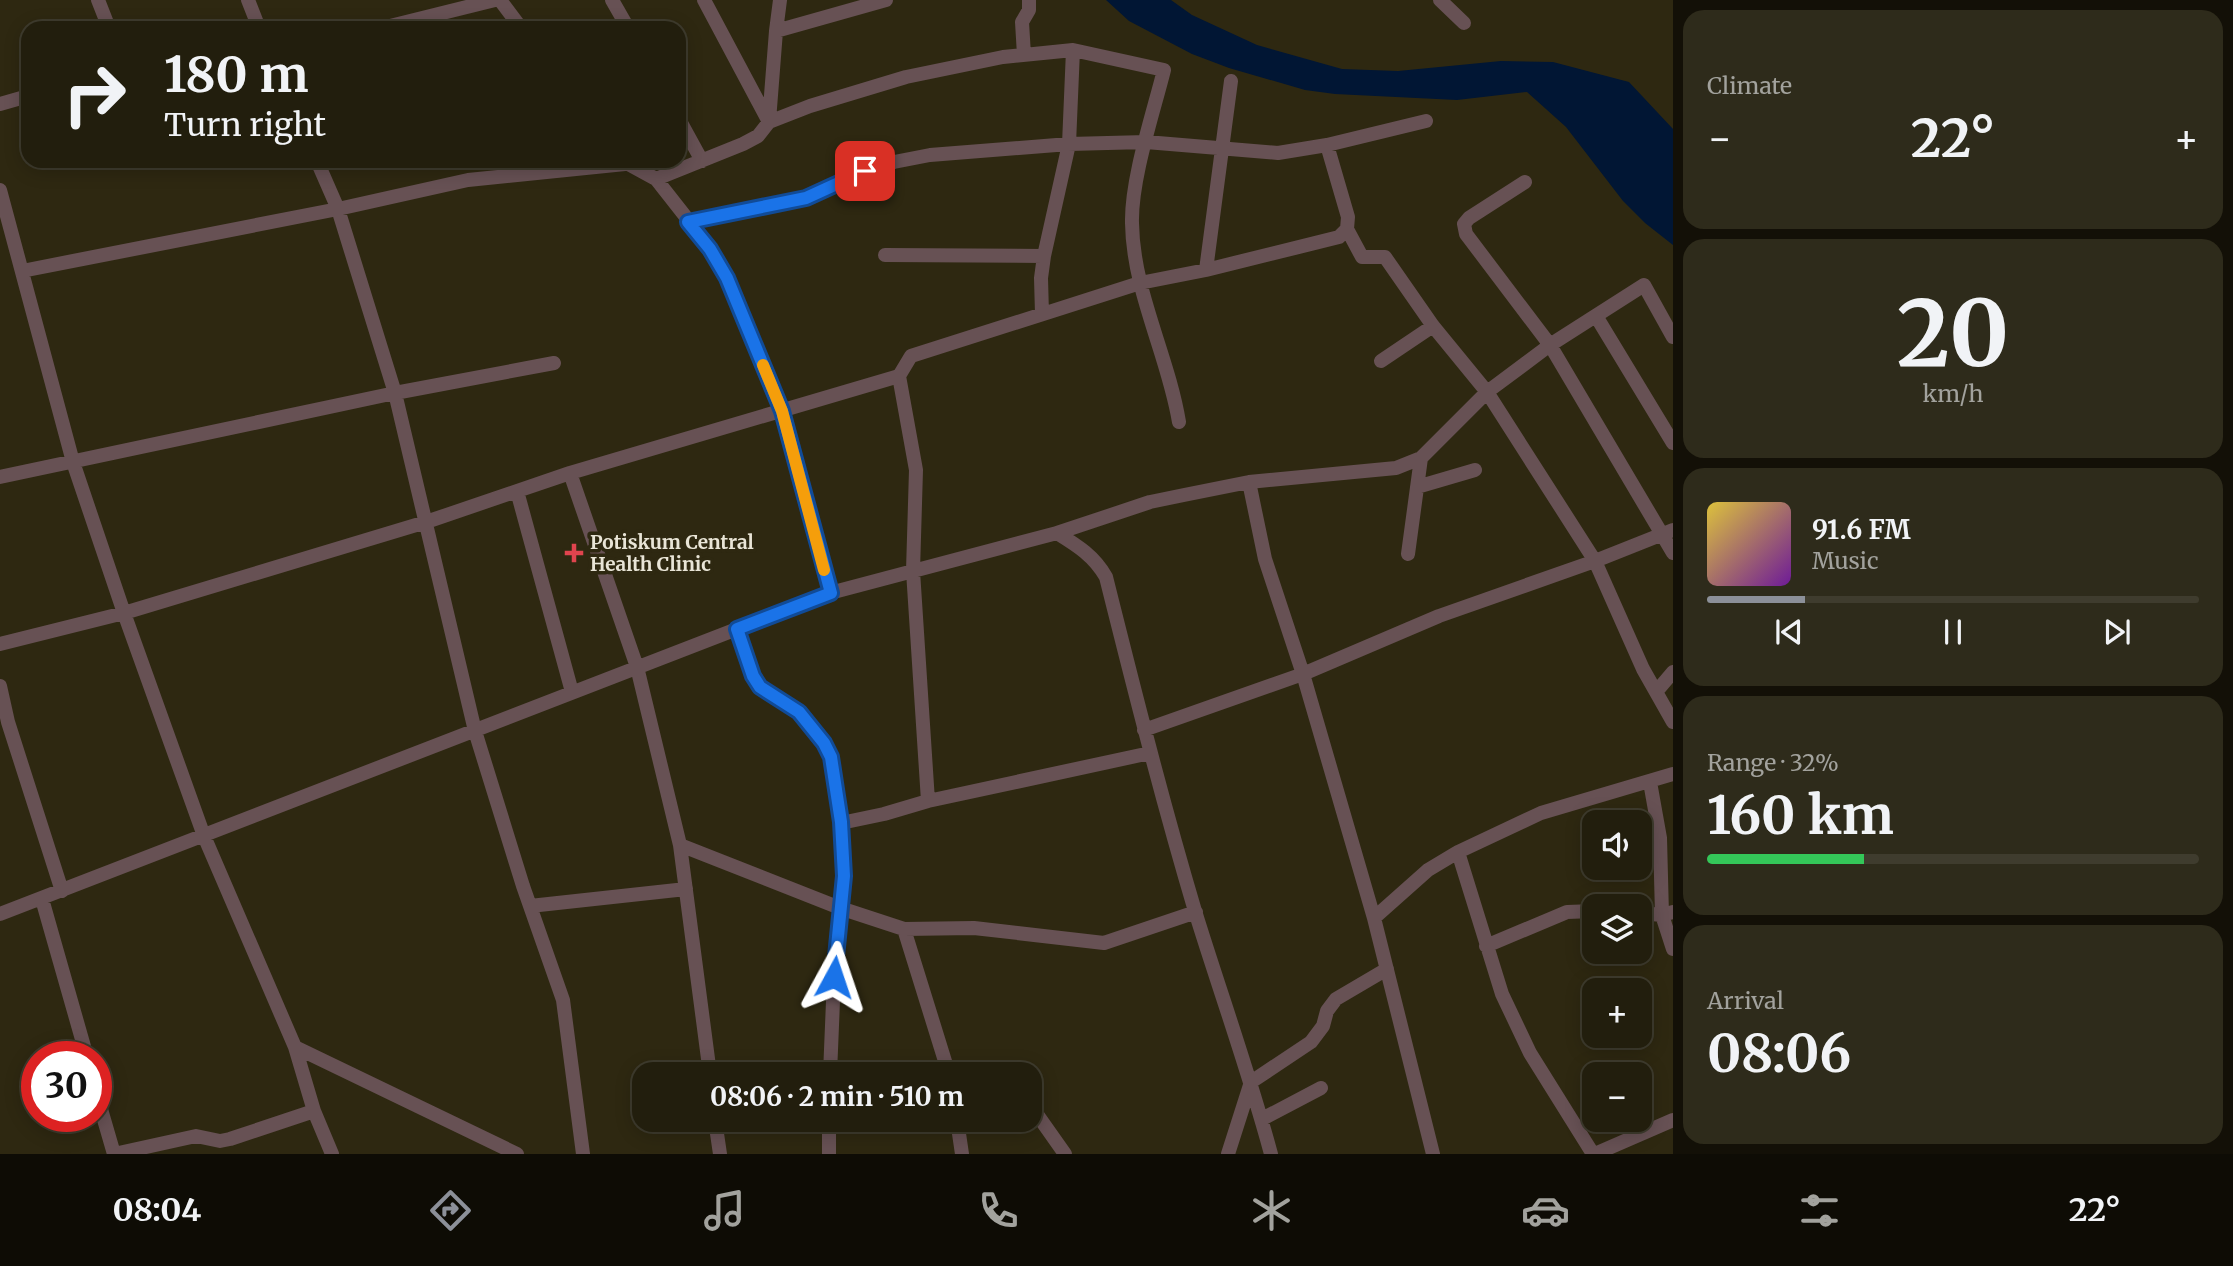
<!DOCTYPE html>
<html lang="en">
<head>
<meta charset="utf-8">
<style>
  body { margin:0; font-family:Merriweather,serif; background:#2e2b1b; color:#f1f3f6; height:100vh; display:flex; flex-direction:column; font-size:26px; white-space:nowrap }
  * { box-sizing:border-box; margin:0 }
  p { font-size:23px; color:#a2a29d }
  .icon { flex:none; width:38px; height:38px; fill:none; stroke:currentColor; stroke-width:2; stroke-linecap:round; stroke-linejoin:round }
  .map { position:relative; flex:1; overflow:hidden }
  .sheet { display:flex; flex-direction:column; gap:10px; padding:10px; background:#131007; width:560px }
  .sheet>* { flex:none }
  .guide { position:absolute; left:21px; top:21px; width:665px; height:147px; border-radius:21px; box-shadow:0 4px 18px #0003,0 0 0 2px #3f3c2e; background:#221e0d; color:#f1f3f6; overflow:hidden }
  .buttons { position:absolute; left:1582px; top:810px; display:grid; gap:14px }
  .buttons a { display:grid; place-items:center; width:70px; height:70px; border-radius:14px; background:#221e0d; box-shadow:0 4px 18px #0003,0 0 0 2px #3f3c2e; font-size:35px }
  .speed { position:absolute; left:21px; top:1041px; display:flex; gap:14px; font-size:35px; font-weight:700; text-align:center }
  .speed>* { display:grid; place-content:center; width:91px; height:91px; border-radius:50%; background:#221e0d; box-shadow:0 4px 18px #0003,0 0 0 2px #3f3c2e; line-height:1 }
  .speed .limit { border:10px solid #d22; background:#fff; color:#111 }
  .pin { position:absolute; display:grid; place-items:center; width:60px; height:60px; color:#fff; margin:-30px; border-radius:14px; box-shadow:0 4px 10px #0006 }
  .me { position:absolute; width:77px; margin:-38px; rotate:5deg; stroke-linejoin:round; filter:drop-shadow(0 0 5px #0008) }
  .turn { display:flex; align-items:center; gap:24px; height:147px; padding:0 28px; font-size:32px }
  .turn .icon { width:91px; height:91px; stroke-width:2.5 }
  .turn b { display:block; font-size:49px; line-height:60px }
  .big { font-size:52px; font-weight:700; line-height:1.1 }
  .sheet .card { flex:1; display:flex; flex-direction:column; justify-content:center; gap:10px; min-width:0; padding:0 24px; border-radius:21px; background:#2e2b1b }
  .sheet .dial { align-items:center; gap:0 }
  .dial b { font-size:91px; line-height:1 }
  .song { display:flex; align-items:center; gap:21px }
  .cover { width:84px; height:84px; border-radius:10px; background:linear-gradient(135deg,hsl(50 70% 55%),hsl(280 70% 35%)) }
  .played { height:7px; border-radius:4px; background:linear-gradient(90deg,#8c9099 20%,#3f3c2e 20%) }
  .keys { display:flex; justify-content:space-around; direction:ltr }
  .heat { display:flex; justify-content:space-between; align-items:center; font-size:38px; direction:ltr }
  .charge { height:10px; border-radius:5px; background:linear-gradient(90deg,#34c759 32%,#3f3c2e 0) }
  .trip { position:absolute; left:632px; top:1062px; width:410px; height:70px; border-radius:21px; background:#221e0d; box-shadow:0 4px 18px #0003,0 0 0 2px #3f3c2e; font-weight:700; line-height:70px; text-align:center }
  .tabs { display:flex; height:112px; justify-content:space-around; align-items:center; background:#0e0c05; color:#a2a29d }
  .tabs .icon { width:49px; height:49px }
  .tabs .active { color:#8c9099 }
  .tabs b { font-size:32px; color:#f1f3f6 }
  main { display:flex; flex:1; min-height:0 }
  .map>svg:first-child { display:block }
  .water { fill:#011634 }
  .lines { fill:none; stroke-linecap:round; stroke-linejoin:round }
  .street { stroke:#675154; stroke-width:14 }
  .route-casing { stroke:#114b97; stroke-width:18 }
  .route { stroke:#1a73e8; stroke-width:12 }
  .slow { stroke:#f59e0b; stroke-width:12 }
  .health-dot { fill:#e0444e; stroke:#2e2811; stroke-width:2.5 }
  .labels { text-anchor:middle; stroke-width:7; stroke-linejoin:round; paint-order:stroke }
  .poi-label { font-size:19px; font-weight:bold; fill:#e9e5d7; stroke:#2e2811; text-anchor:start }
</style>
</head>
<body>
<main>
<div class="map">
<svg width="1673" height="1154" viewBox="0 0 1673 1154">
  <rect width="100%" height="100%" fill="#2e2811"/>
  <path class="water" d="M 1106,0 L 1171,0 L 1192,15 L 1257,45 L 1342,69 L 1398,71 L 1501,61 L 1553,62 L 1629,82 L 1673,129 L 1673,245 L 1645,223 L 1623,201 L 1566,127 L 1527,92 L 1457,100 L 1335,94 L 1305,90 L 1229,68 L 1192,54 L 1129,21 Z"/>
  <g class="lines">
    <path class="street" d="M 98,0 L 109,28
      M 248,0 L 259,28
      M 500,0 L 521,28
      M 612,0 L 628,28
      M 704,0 L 769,122
      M 1440,0 L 1464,23
      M 382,28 L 495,0
      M 776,31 L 886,0
      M 1024,55 L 1022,22 L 1029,10 L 1029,0
      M 0,104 L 28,96
      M 679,119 L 702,161
      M 769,121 L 776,31 L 780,0
      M 1327,145 L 1348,217 L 1347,229 L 1362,257 L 1385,257 L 1433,326 L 1487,392 L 1595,561 L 1643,669 L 1673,722
      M 317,161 L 338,209 L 395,393 L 554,363
      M 623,161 L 656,179 L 711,249 L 727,278 L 782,411 L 830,593
      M 656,179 L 743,144 L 758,136 L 769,122 L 810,106 L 906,77 L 1003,57 L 1073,50 L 1164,70 C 1153,114 1131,179 1132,223 C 1133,292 1168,355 1179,422
      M 1525,182 L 1469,218 L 1464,224 L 1466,234 L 1550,345 L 1673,553
      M 0,190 L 73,462 L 124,613 L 204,836 L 295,1047 L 314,1111 L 332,1154
      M 688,222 L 806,198 L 865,171 L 894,162 L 930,155 L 1069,144 L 1146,142 L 1278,153 L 1327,145 L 1426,121
      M 885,255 L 1044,256
      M 1206,270 L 1231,81
      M 22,271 L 338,209 L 468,180 L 625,164
      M 1042,314 L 1041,278 L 1044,256 L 1069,144 L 1073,50
      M 1596,316 L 1673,443
      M 1381,361 L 1433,326
      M 899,376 L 916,470 L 913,571 L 928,801
      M 570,473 L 637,667 L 680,845 L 710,1074
      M 0,477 L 395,393 L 475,731 L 523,886 L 563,1000 L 583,1154
      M 1249,482 L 1265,559 L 1303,674 L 1374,918 L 1433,1154
      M 1417,487 L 1475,470
      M 517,491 L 572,692
      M 1057,533 L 1150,502 L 1184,495 L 1249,482 L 1396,468 L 1421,458 L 1487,392 L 1550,345 L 1644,285 L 1673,337
      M 1408,554 L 1421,458
      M 737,629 L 753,676 L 759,686 L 799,712 L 824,743 L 831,757 L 841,823 L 844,876 L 834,977 L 830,1074
      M 0,644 L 124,613 L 426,522 L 570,473 L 899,376 L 911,356 L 1140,283 L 1206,270 L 1339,237 L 1347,229
      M 0,686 L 8,722 L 62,891
      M 1656,692 L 1673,672
      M 1144,730 L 1303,674 L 1439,616 L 1595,561 L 1673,530
      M 1650,782 L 1660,838 L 1662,915 L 1673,949
      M 841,823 L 884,814 L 928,801 L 1150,753
      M 680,845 L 840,908 L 904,929 L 974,928 L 1104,943 L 1196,912
      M 1458,852 L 1502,994 L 1530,1053 L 1593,1154
      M 42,899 L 87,1057
      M 530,906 L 686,889
      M 1640,913 L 1662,915 L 1673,912
      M 0,914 L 830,593 L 1057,533 C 1078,546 1094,556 1106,577 C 1134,689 1162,800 1195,911 C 1220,992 1249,1072 1271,1154
      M 1374,918 L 1428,870 L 1458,852 L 1541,813 L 1673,774
      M 904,929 L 949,1074
      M 1486,946 L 1567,912 L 1594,911
      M 295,1047 L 517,1154
      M 96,1092 L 114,1154 L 196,1136 L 220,1141 L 230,1139 L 314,1111
      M 1029,1103 L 1065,1154
      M 1262,1119 L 1321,1088
      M 715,1120 L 720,1154
      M 829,1120 L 829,1154
      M 957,1120 L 962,1154
      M 1228,1154 L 1251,1082 L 1311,1042 L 1323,1026 L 1327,1011 L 1336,999 L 1387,969
      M 1595,1154 L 1673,1120"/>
  </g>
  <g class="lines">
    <defs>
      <path id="route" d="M 834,977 L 844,876 L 841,822 L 831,757 L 824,743 L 799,712 L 760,687 L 753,676 L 737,629 L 831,593 L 782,411 L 727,278 L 710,249 L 688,222 L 806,198 L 865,171"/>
    </defs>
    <use href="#route" class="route-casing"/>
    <use href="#route" class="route"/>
    <path class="slow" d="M 763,365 L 782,411 L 824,570"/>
  </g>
  <path class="health-dot" d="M570.5 542.5h7v7h7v7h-7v7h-7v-7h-7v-7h7z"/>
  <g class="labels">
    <g class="poi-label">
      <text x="590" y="549">Potiskum Central<tspan x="590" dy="22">Health Clinic</tspan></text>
    </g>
  </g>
</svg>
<div class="buttons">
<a><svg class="icon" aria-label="sound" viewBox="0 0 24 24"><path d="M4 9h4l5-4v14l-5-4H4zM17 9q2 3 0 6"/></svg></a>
<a><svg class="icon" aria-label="layers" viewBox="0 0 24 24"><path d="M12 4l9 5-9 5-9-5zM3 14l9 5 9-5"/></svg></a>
<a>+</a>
<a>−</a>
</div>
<div class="speed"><div class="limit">30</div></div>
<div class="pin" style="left:865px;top:171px;background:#d93025"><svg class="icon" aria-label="arrive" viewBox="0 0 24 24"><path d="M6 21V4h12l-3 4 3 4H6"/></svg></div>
<svg class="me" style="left:834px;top:977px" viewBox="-20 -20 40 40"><path d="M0-17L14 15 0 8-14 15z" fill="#1a73e8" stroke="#fff" stroke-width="4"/></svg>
<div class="trip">08:06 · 2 min · 510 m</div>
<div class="guide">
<div class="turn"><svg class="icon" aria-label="right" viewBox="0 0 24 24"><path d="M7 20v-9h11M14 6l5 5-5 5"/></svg><div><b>180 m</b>Turn right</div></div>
</div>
</div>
<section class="sheet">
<div class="card"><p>Climate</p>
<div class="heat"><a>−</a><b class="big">22°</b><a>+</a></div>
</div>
<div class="card dial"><b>20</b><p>km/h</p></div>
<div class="card">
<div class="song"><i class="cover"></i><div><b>91.6 FM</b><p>Music</p></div></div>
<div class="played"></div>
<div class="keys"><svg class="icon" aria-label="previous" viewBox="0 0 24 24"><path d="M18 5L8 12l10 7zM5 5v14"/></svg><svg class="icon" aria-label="pause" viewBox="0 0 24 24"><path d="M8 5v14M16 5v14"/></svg><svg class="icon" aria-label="next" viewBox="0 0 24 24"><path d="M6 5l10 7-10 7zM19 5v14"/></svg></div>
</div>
<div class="card"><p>Range · 32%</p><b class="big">160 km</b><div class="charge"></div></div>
<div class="card"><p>Arrival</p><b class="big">08:06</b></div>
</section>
</main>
<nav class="tabs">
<b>08:04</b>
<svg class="icon active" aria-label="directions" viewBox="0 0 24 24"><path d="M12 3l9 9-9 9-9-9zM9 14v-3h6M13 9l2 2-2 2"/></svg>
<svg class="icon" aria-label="music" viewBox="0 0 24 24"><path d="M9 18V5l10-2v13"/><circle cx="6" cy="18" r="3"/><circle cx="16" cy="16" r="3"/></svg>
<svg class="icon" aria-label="phone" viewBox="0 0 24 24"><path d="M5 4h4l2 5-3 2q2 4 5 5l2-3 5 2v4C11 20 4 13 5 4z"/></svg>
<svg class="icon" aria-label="climate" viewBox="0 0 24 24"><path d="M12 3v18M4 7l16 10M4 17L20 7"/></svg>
<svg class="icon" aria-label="car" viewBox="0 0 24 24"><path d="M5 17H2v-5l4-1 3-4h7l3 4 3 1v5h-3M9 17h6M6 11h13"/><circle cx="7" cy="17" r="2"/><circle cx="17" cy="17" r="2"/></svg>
<svg class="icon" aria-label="filters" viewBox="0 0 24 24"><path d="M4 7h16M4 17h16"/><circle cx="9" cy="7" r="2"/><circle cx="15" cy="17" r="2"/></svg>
<b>22°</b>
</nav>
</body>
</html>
